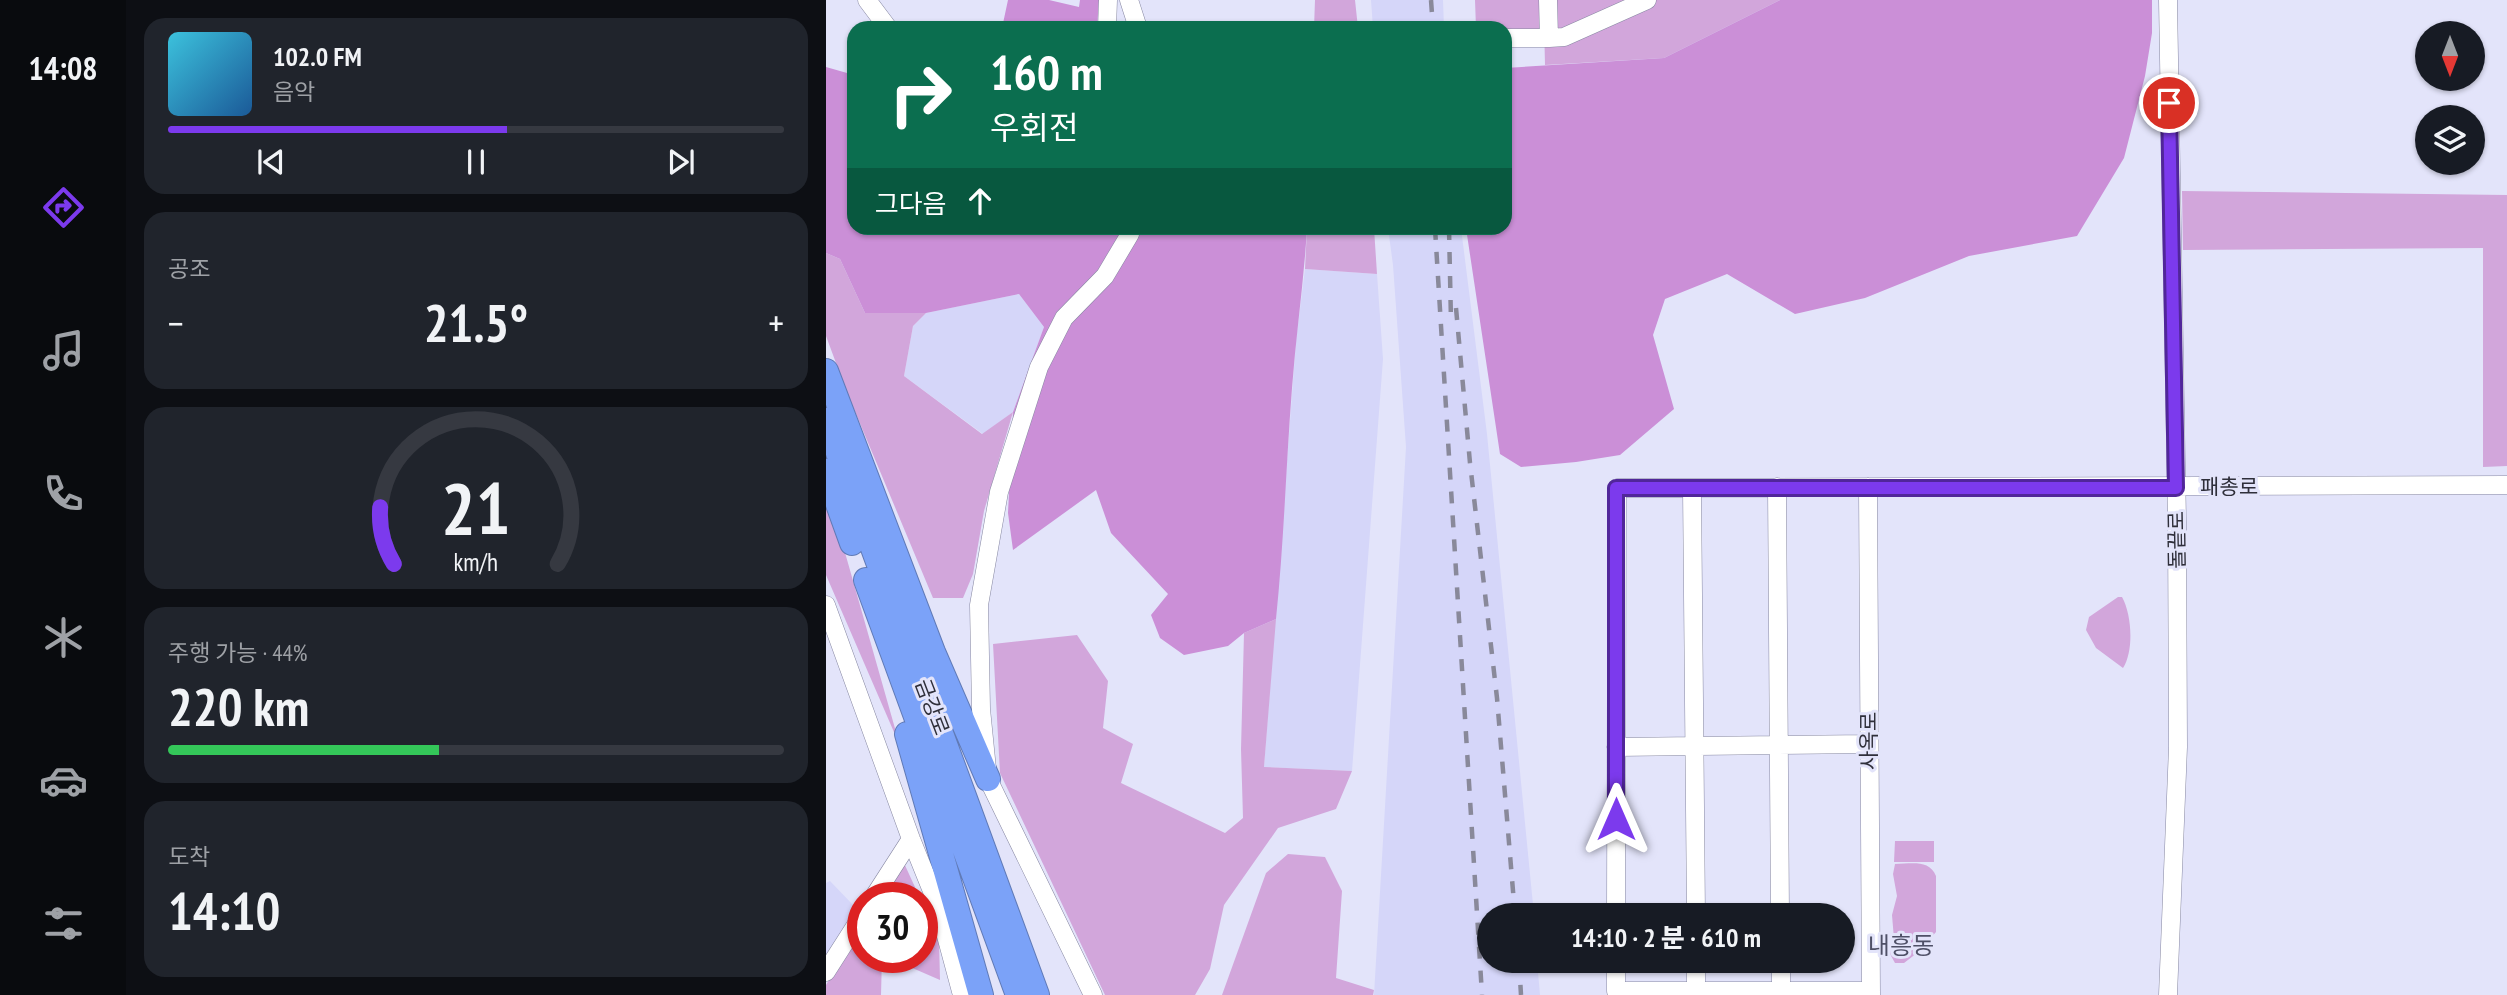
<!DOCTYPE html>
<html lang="ko">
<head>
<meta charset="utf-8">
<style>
  body { margin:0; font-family:"PT Sans Narrow","Noto Sans KR",sans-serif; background:#20242c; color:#f1f3f6; height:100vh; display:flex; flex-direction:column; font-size:26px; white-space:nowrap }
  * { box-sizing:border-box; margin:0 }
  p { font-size:23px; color:#9ea1a6 }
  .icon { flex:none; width:38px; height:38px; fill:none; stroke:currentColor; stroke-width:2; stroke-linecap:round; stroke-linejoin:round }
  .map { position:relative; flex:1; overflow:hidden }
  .drawer { display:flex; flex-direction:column; gap:18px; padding:18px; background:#0d0f14; width:700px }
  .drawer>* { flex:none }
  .guide { position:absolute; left:21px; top:21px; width:665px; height:214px; border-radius:21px; box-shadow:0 2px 5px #0004; background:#0b6e4f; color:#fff; overflow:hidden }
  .needle { width:46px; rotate:180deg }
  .fabs { position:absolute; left:1589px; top:21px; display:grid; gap:14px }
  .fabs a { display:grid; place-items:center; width:70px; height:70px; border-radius:50%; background:#171b24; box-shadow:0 2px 5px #0004; font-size:35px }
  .speed { position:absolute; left:21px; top:882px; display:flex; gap:14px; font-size:35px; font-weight:700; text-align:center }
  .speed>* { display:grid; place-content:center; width:91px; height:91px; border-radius:50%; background:#171b24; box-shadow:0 2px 5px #0004; line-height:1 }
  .speed .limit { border:10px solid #d22; background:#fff; color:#111 }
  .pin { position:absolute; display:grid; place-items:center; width:60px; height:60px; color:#fff; margin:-30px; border:4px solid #fff; border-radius:50%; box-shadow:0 2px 7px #0007 }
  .me { position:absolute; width:77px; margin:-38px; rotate:0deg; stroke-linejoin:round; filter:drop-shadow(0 0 5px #0008) }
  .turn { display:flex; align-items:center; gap:24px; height:147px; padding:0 28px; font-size:32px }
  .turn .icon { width:91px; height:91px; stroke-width:2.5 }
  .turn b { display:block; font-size:49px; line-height:60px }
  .then { display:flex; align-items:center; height:66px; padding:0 28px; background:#0003; gap:14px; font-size:26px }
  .big { font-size:52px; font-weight:800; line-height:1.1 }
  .drawer .widget { flex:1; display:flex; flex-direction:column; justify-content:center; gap:10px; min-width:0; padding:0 24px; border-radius:21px; background:#20242c }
  .drawer .dial { align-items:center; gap:0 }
  .dial svg { height:182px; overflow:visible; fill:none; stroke:#363941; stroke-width:7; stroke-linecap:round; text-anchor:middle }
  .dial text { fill:#f1f3f6; stroke:none }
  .song { display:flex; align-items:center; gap:21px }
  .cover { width:84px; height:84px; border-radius:10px; background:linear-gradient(135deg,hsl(190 70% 55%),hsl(210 70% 35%)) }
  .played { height:7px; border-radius:4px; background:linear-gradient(90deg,#7c3aed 55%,#363941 55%) }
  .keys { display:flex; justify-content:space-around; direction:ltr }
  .heat { display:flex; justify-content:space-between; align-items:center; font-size:38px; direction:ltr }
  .charge { height:10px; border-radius:5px; background:linear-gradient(90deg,#34c759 44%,#363941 0) }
  .trip { position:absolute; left:651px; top:903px; width:378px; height:70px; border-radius:35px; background:#171b24; box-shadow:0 2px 5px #0004; font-weight:800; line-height:70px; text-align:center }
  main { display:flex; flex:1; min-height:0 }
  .tab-bar { display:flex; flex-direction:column; width:126px; justify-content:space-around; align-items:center; background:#090b0e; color:#9ea1a6 }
  .tab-bar .icon { width:49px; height:49px }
  .tab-bar .on { color:#7c3aed }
  .tab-bar b { font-size:32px; color:#f1f3f6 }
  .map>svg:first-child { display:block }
  .built { fill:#d5d6f9 }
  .green { fill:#d2a6db }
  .forest { fill:#cb8fd7 }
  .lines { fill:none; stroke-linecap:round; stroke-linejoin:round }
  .minor-casing { stroke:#8788a2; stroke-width:19 }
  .highway-casing { stroke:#607ab6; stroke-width:26 }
  .minor { stroke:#fff; stroke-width:18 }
  .highway { stroke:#7ba2f8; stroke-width:24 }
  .rail { stroke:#89899a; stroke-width:4.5; stroke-dasharray:12 12; stroke-linecap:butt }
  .route-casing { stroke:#51269a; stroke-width:18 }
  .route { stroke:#7c3aed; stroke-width:12 }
  .labels { text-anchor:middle; stroke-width:6; stroke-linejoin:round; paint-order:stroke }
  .street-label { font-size:21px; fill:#2f2f3a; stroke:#e3e4fa }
  .quarter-label { font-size:24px; fill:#4f5067; stroke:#e3e4fa }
</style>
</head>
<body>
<main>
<nav class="tab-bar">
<b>14:08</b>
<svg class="icon on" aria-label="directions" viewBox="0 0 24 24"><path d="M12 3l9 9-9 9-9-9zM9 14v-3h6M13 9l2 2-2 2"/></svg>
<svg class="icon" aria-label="music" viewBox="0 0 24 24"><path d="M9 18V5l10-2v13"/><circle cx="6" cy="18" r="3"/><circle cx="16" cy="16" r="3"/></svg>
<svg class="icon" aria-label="phone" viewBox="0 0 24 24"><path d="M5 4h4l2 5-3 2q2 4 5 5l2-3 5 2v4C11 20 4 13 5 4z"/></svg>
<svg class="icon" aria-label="climate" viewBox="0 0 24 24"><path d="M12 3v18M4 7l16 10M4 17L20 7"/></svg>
<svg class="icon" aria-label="car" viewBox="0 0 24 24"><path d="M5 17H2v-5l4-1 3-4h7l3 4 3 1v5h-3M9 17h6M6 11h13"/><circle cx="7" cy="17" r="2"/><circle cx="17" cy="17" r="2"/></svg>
<svg class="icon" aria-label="filters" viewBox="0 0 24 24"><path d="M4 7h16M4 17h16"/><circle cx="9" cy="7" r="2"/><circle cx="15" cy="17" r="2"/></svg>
</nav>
<section class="drawer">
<div class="widget">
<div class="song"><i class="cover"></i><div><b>102.0 FM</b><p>음악</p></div></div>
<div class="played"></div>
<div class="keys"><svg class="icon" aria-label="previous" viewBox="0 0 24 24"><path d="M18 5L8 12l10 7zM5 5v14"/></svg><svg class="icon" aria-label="pause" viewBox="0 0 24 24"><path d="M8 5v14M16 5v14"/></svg><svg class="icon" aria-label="next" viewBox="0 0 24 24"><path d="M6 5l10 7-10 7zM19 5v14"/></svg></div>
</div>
<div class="widget"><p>공조</p>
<div class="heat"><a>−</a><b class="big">21.5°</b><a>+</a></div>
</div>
<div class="widget dial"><svg viewBox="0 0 100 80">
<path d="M14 69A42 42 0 1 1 86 69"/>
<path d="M14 69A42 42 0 0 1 8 44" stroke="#7c3aed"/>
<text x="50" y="56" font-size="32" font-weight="700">21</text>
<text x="50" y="72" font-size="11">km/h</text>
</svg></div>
<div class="widget"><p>주행 가능 · 44%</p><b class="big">220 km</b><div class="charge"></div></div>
<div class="widget"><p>도착</p><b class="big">14:10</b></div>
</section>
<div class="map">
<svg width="1681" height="995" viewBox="0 0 1681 995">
  <rect width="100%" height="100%" fill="#e3e4fa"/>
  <path class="built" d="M 545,0 L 617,0 L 618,28 L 547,28 Z
    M 562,228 L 635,228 L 661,434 L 708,915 L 663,915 L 663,961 L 711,961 L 714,995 L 548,995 L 580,447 L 567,265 Z
    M 479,269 L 551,274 L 557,359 L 526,771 L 438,767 L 470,341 Z
    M 193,294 L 218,327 L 187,412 L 157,434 L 78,376 L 87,326 L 100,313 Z
    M 4,881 L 30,908 L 0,958 L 0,883 Z"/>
  <path class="green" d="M 489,0 L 529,0 L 532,28 L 488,28 Z
    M 649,0 L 954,0 L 838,58 L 719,65 L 718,22 L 712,31 L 679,32 L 679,28 L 650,28 Z
    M 1356,191 L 1681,195 L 1681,466 L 1657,467 L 1657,248 L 1357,250 Z
    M 481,228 L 548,228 L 551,274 L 479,269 Z
    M 0,253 L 14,259 L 39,313 L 100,313 L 87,326 L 78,376 L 156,434 L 187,412 L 158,511 L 147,574 L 137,598 L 107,598 L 20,390 L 0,336 Z
    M 0,497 L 14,535 L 74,746 L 0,575 Z
    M 1292,597 L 1296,597 C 1306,615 1308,651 1297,668 L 1270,648 L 1260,630 L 1263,617 Z
    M 450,619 L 438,767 L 526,771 L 510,809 L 452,828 L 398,905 L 384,969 L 369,995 L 279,995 L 174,773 L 167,644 L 251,635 L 282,681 L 277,728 L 307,744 L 295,783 L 399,833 L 417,818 L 415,749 L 418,633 Z
    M 1069,841 L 1108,841 L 1108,862 L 1068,862 Z
    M 462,854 L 499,857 L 516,891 L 510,978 L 548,990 L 547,995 L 396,995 L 440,873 Z
    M 77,861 L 94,898 L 53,898 Z
    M 1069,864 C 1085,864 1103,859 1110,876 L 1110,932 L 1091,953 L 1078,963 L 1069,963 L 1064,954 L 1068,939 L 1066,915 L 1071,896 L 1067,874 Z
    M 96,903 L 113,939 L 114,980 L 61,957 L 96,957 Z
    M 37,923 L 37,957 L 56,957 L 55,995 L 0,995 L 0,985 Z"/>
  <path class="forest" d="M 182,0 L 223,0 L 253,7 L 254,0 L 273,0 L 271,28 L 176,28 Z
    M 954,0 L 1326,0 L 1326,33 L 1319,76 L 1298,158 L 1251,236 L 1143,256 L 1039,298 L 969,314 L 901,274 L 839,299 L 827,335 L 848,409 L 794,455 L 750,462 L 695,467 L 674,454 L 640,228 L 679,228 L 679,68 L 838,58 Z
    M 0,67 L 28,75 L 28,228 L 481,228 C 478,281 470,334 466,388 C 460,465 458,542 450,619 L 418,633 L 402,646 L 358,655 L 334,638 L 325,615 L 342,594 L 285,533 L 270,490 L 187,550 L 182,513 L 187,412 L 218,327 L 193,294 L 100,313 L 39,313 L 14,259 L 0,253 Z"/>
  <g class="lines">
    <defs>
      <path id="minor" d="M 41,0 L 62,28
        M 303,0 L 312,28
        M 722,0 L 723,38 L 738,37 L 821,0
        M 281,28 L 282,0
        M 679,38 L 723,38
        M 951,487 L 954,915
        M 1042,487 L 1045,995
        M 866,488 L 870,915
        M 0,605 L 85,839 L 112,906 L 136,995
        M 790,747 L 1043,744
        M 47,898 L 85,839
        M 790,915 L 791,488 L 1681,485
        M 790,961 L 790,991 L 1045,991
        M 870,961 L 870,991
        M 955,961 L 955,991
        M 0,972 L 37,914
        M 267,995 L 162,779 L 155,709 L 153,605 L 173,492 L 213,367 L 238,318 L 279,276 L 304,234 L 305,228
        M 1342,995 L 1352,747 L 1351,522 L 1342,0"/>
      <path id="highway" d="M 0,371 L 107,652 L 162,779
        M 0,420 L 211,995
        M 0,471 L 26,543
        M 40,580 L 192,995
        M 81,734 L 155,995"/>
    </defs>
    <use href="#minor" class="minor-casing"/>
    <use href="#highway" class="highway-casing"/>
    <use href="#minor" class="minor"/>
    <use href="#highway" class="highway"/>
    <path class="rail" d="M 605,0 L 607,28
      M 609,228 L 656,995
      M 623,228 L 625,321
      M 630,308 L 644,463 L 671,698 L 689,915
      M 693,961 L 695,995"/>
  </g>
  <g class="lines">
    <defs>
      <path id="route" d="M 790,819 L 790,488 L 1350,488 L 1343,103"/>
    </defs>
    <use href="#route" class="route-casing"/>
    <use href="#route" class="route"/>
  </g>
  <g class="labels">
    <g class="street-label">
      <text x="1403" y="494">패총로</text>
      <text transform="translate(1351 540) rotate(-91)" y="7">돌끝로</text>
      <text transform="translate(106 707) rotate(69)" y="7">금강로</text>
      <text transform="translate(1043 741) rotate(-90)" y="7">사옥로</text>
    </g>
    <g class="quarter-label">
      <text x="1075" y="954">내흥동</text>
    </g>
  </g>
</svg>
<div class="fabs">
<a><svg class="needle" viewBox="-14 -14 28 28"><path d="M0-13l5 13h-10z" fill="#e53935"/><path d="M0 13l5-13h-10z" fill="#9ea1a6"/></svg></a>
<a><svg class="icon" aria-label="layers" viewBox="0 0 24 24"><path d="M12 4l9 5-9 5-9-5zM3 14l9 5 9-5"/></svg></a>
</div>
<div class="speed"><div class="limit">30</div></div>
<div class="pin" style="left:1343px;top:103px;background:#d93025"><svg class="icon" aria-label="arrive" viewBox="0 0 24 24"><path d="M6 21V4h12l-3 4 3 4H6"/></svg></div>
<svg class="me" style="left:790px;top:819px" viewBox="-20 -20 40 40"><path d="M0-17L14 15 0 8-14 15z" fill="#7c3aed" stroke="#fff" stroke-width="4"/></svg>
<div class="trip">14:10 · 2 분 · 610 m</div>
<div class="guide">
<div class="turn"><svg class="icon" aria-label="right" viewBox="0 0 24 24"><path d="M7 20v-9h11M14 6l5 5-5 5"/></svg><div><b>160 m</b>우회전</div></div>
<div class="then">그다음<svg class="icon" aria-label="ahead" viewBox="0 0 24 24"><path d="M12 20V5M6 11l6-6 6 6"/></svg></div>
</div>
</div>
</main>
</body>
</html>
